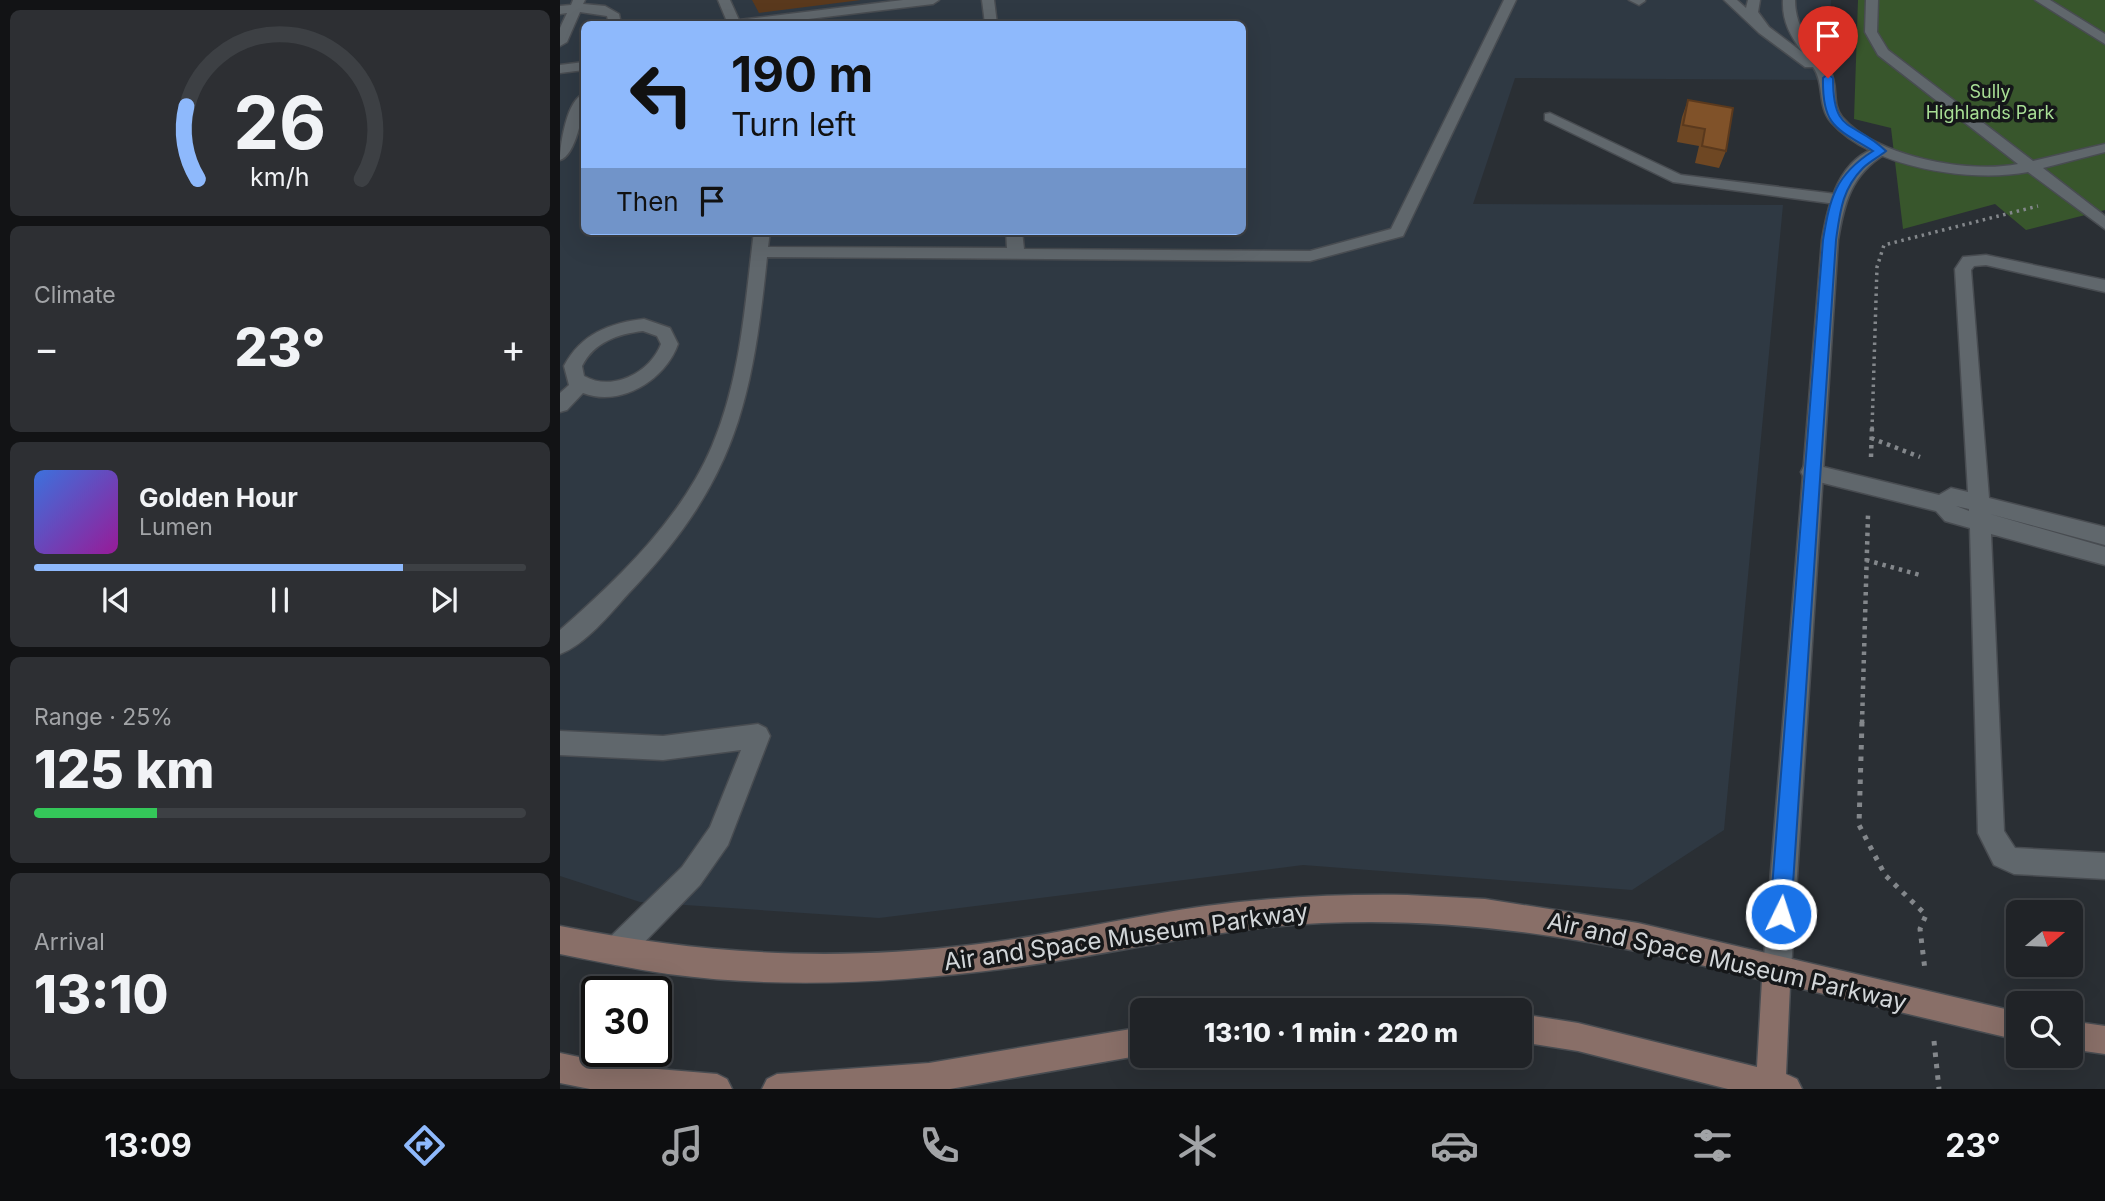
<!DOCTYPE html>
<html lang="en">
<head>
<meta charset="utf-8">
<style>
  body { margin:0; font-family:Inter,sans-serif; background:#2d2f33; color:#f1f3f6; height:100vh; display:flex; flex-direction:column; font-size:26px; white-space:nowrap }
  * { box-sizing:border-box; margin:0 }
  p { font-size:23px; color:#a2a4a7 }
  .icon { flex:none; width:38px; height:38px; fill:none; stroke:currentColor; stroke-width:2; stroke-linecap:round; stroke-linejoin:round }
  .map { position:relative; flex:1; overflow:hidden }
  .drawer { display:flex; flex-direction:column; gap:10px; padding:10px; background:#121315; width:560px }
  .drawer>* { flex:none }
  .hud { position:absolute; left:21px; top:21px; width:665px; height:214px; border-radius:10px; box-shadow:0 7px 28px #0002,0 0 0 2px #3d4044; background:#8eb9fc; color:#111; overflow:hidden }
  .needle { width:46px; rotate:71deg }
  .controls { position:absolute; left:1446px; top:900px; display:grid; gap:14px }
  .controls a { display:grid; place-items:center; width:77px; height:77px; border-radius:10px; background:#202327; box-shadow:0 7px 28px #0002,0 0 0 2px #3d4044; font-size:35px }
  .speed { position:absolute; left:21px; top:976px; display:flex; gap:14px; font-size:35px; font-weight:700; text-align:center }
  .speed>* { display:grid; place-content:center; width:91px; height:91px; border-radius:50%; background:#202327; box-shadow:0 7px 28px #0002,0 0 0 2px #3d4044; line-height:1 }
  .speed .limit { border:4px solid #111; border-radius:10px; background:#fff; color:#111 }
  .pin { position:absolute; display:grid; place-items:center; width:60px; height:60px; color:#fff; margin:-72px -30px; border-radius:50% 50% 50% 0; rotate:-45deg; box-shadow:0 0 7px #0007 }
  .pin .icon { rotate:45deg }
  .me { position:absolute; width:77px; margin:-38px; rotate:4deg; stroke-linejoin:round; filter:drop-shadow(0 0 5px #0008) }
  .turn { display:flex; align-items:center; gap:24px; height:147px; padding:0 35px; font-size:32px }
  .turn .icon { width:91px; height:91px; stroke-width:2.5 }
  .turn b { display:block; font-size:49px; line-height:60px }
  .then { display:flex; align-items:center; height:66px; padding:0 35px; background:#0003; gap:14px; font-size:26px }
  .big { font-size:52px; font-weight:800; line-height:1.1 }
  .drawer .card { flex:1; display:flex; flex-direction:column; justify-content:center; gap:10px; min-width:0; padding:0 24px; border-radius:10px; background:#2d2f33 }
  .drawer .dial { align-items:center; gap:0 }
  .dial svg { height:182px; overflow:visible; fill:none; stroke:#3d4044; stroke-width:7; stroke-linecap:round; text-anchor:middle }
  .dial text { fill:#f1f3f6; stroke:none }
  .song { display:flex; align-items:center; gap:21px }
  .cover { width:84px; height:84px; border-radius:10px; background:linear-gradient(135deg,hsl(220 70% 55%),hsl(300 70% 35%)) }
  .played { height:7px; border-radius:4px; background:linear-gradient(90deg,#8eb9fc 75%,#3d4044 75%) }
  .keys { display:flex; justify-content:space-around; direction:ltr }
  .heat { display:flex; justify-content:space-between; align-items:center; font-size:38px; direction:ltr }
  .charge { height:10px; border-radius:5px; background:linear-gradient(90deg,#34c759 25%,#3d4044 0) }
  .trip { position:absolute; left:570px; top:998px; width:402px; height:70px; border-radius:10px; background:#202327; box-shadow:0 7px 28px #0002,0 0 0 2px #3d4044; font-weight:800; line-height:70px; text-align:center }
  .tab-bar { display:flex; height:112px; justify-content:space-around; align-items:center; background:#0d0e10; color:#a2a4a7 }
  .tab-bar .icon { width:49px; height:49px }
  .tab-bar .on { color:#8eb9fc }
  .tab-bar b { font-size:32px; color:#f1f3f6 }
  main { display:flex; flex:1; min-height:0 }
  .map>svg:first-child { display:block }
  .built { fill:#2f3943; fill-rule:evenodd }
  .green { fill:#38562c }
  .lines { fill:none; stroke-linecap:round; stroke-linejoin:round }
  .lane-casing { stroke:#484c51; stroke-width:3 }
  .street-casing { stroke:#484c51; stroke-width:3 }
  .secondary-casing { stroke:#484c51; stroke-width:3 }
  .path-far2 { stroke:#83878b; stroke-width:3.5; stroke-dasharray:2.5 4.5; stroke-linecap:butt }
  .path-far1 { stroke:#83878b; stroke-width:4.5; stroke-dasharray:3.5 5; stroke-linecap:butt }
  .path { stroke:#83878b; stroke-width:5; stroke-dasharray:4.5 7; stroke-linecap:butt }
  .lane { fill:#60676c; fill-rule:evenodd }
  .street { fill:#60676c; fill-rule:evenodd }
  .secondary { fill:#896f68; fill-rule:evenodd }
  .wall { fill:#6e4723 }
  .shaded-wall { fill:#5a391d }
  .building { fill:#805229; stroke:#5a391d; stroke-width:2 }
  .route { fill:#1a73e8; stroke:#114b97; stroke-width:2 }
  .labels { text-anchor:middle; stroke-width:7; stroke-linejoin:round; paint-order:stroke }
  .far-park-label { font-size:18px; fill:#a8de95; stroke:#151719 }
  .near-street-label { font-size:24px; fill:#d2d6d9; stroke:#151719 }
</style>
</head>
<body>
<main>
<section class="drawer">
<div class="card dial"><svg viewBox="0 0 100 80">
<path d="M14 69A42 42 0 1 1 86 69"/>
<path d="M14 69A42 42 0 0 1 9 37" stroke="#8eb9fc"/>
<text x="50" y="56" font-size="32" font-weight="700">26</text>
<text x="50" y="72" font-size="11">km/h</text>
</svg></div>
<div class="card"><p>Climate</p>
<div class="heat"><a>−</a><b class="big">23°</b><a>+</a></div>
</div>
<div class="card">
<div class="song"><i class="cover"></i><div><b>Golden Hour</b><p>Lumen</p></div></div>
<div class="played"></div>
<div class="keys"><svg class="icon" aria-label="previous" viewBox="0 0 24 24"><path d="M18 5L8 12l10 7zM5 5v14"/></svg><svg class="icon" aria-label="pause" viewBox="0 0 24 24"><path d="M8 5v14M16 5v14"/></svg><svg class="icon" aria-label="next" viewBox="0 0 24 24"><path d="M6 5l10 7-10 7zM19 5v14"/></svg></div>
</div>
<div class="card"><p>Range · 25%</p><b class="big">125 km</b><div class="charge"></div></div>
<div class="card"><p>Arrival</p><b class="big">13:10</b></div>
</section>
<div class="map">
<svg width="1545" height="1089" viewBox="0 0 1545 1089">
  <rect width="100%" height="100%" fill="#2a2f34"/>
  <path class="built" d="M 0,0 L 1271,0 L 1266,80 L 955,78 L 913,204 L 1223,205 L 1164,830 L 1072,890 L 743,865 L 319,918 L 80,902 L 0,876 ZM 24,24 L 682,24 L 682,231 L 24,231 Z"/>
  <path class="green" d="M 1298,0 L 1545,0 L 1545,210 L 1466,230 L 1435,204 L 1343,229 L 1331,128 L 1294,119 Z"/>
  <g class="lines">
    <defs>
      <path id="lane" d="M 13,0 L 25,0 L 23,4 L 45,6 L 59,14 L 61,24 L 49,24 L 47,16 L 20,12 L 7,42 L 0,46 L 0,28 L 7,13 L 0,14 L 0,6 L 11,5 Z
        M 158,0 L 170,0 L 179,20 L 343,0 L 379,0 L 373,4 L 207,24 L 168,24 Z
        M 422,0 L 434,0 L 437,24 L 425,24 Z
        M 944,0 L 956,0 L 843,236 L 750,261 L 207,257 C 192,406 174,483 68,594 C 50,614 25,645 0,654 L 0,630 C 59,578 121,519 152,446 C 181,378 185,303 194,231 L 210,231 L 208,247 L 447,248 L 446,231 L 462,231 L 464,249 L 750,251 L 831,229 Z
        M 1069,0 L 1085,0 L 1085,1 L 1079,5 Z
        M 1164,0 L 1177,0 L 1186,8 L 1188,0 L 1200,0 L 1198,12 L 1209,27 L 1242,52 C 1230,35 1222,21 1223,0 L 1235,0 C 1235,30 1254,47 1270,71 C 1279,85 1271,104 1282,117 C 1316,157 1409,174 1458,164 L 1318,55 L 1305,32 L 1306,0 L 1318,0 L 1317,32 L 1328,50 L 1473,161 L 1545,144 L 1545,152 L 1483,168 L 1545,216 L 1545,229 L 1468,172 C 1412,183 1311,168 1271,122 C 1257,106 1265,84 1253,67 L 1245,67 L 1199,33 Z
        M 1475,0 L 1490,0 L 1545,34 L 1545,44 Z
        M 24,62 L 24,70 L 0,73 L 0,65 Z
        M 24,94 C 25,108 16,156 0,160 C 0,144 7,99 24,94 Z
        M 990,113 L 1121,175 L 1276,194 L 1284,199 L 1276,204 L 1113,182 L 985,120 L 985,114 Z
        M 1426,255 L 1545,280 L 1545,292 L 1426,265 L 1414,266 L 1411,270 L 1429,498 L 1545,527 L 1545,545 L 1430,514 L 1545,547 L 1545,565 L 1431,534 L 1444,831 L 1455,848 L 1545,853 L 1545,879 L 1454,874 L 1434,865 L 1418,833 L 1410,528 L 1385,521 L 1376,511 L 1251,480 L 1244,478 L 1241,472 L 1244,466 L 1251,464 L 1379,495 L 1391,488 L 1408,492 L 1395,269 L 1403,257 ZM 1396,506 L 1409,509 L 1409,511 Z
        M 84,319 L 110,328 L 118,344 C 106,379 61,408 23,393 L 7,410 L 0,412 L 0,393 L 9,385 L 4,366 C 21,334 49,323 84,319 ZM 83,331 L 97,336 L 101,344 C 90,373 52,392 24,376 L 22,366 C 34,342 58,334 83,331 Z
        M 198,724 L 206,728 L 210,736 L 168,845 L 140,885 L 66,961 L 56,965 L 46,961 L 42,951 L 46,941 L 122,867 L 150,827 L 181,750 L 103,760 L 0,755 L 0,731 L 103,736 Z"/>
      <path id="street" d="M 1320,147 L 1325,148 L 1325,154 C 1291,175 1284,203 1278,240 L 1231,970 L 1227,980 L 1217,984 L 1207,980 L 1203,970 L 1262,240 C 1268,204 1279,157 1320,147 Z"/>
      <path id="secondary" d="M 847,895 L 925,899 L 1078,923 L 1458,1012 L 1458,1040 L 1230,986 L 1226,1074 L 1237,1079 L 1242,1089 L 1168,1089 L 1018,1051 L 961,1042 L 961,1014 L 1018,1023 L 1197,1067 L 1202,980 C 1057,943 913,916 762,923 C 656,928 554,954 449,968 C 336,983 221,989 108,974 C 72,969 36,961 0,954 L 0,926 C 141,954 268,962 411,945 C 490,936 567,917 646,906 C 713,897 780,894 847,895 Z
        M 1510,1021 L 1545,1026 L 1545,1054 L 1510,1049 Z
        M 583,1027 L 583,1055 L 390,1089 L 202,1089 L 207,1079 L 217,1074 L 369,1063 Z
        M 0,1053 L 62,1066 L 157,1074 L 167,1079 L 172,1089 L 30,1089 L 0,1083 Z"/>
    </defs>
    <use href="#lane" class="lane-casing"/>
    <use href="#street" class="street-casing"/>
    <use href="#secondary" class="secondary-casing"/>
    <path class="path-far2" d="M 1312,429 L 1317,267 L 1324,245 L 1478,206"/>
    <path class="path-far1" d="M 1311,438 L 1360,457
      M 1311,457 L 1312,427
      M 1306,560 L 1360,575
      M 1302,723 L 1308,515"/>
    <path class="path" d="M 1302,722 L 1299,825 L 1325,875 L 1366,915 L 1360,929 L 1365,970
      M 1374,1041 L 1379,1089"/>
    <use href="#lane" class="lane"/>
    <use href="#street" class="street"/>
    <use href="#secondary" class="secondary"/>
  </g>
  <path class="wall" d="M 1128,100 L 1166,151 L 1159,168 L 1135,163 L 1139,146 L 1117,142 L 1122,117 Z"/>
  <path class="shaded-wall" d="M 192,0 L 301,0 L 199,13 Z
    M 49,231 L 85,231 L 53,236 Z"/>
  <path class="building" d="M 1128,100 L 1173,108 L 1166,151 L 1142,146 L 1145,129 L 1123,125 Z"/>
  <path class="route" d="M 1268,74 L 1273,78 C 1273,136 1293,119 1326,151 C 1319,157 1310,161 1303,168 C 1282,189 1280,212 1276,240 L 1231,914 L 1228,921 L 1221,924 L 1213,921 L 1210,914 L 1263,240 C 1270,198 1275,175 1313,151 C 1275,128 1262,125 1263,78 Z"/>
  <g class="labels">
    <g class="far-park-label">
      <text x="1430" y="98">Sully<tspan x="1430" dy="21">Highlands Park</tspan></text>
    </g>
    <g class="near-street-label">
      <text transform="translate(566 937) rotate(-8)" y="8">Air and Space Museum Parkway</text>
      <text transform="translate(1167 962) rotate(13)" y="8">Air and Space Museum Parkway</text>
    </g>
  </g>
</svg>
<div class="controls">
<a><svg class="needle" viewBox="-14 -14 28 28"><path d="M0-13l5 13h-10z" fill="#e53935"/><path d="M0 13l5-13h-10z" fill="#a2a4a7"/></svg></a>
<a><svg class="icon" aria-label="search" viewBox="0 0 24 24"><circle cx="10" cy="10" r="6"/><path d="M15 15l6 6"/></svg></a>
</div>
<div class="speed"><div class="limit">30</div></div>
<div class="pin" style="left:1268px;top:78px;background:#d93025"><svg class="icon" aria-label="arrive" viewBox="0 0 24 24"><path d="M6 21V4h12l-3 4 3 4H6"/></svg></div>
<svg class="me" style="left:1221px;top:914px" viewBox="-20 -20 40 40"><circle r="17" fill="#1a73e8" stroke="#fff" stroke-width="3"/><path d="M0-11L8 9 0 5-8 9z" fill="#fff"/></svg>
<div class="trip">13:10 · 1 min · 220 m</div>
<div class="hud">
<div class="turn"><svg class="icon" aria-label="left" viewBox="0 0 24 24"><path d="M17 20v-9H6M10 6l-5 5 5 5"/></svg><div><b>190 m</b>Turn left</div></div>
<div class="then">Then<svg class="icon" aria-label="arrive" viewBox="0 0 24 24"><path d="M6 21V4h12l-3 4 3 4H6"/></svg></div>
</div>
</div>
</main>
<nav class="tab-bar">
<b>13:09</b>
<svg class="icon on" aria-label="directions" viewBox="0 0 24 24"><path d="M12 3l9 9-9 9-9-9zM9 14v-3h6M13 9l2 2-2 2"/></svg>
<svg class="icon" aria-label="music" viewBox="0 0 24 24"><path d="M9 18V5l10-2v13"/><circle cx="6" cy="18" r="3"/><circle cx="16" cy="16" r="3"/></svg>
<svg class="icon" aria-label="phone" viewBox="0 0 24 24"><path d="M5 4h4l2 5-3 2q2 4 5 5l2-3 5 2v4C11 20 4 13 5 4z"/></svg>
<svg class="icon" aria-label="climate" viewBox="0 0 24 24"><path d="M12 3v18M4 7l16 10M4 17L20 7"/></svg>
<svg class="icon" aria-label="car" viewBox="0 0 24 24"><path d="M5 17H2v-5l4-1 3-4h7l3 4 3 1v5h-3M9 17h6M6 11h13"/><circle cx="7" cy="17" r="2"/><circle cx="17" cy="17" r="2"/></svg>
<svg class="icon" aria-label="filters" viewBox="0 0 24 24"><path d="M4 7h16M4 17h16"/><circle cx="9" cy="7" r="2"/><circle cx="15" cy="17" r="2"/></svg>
<b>23°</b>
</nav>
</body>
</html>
